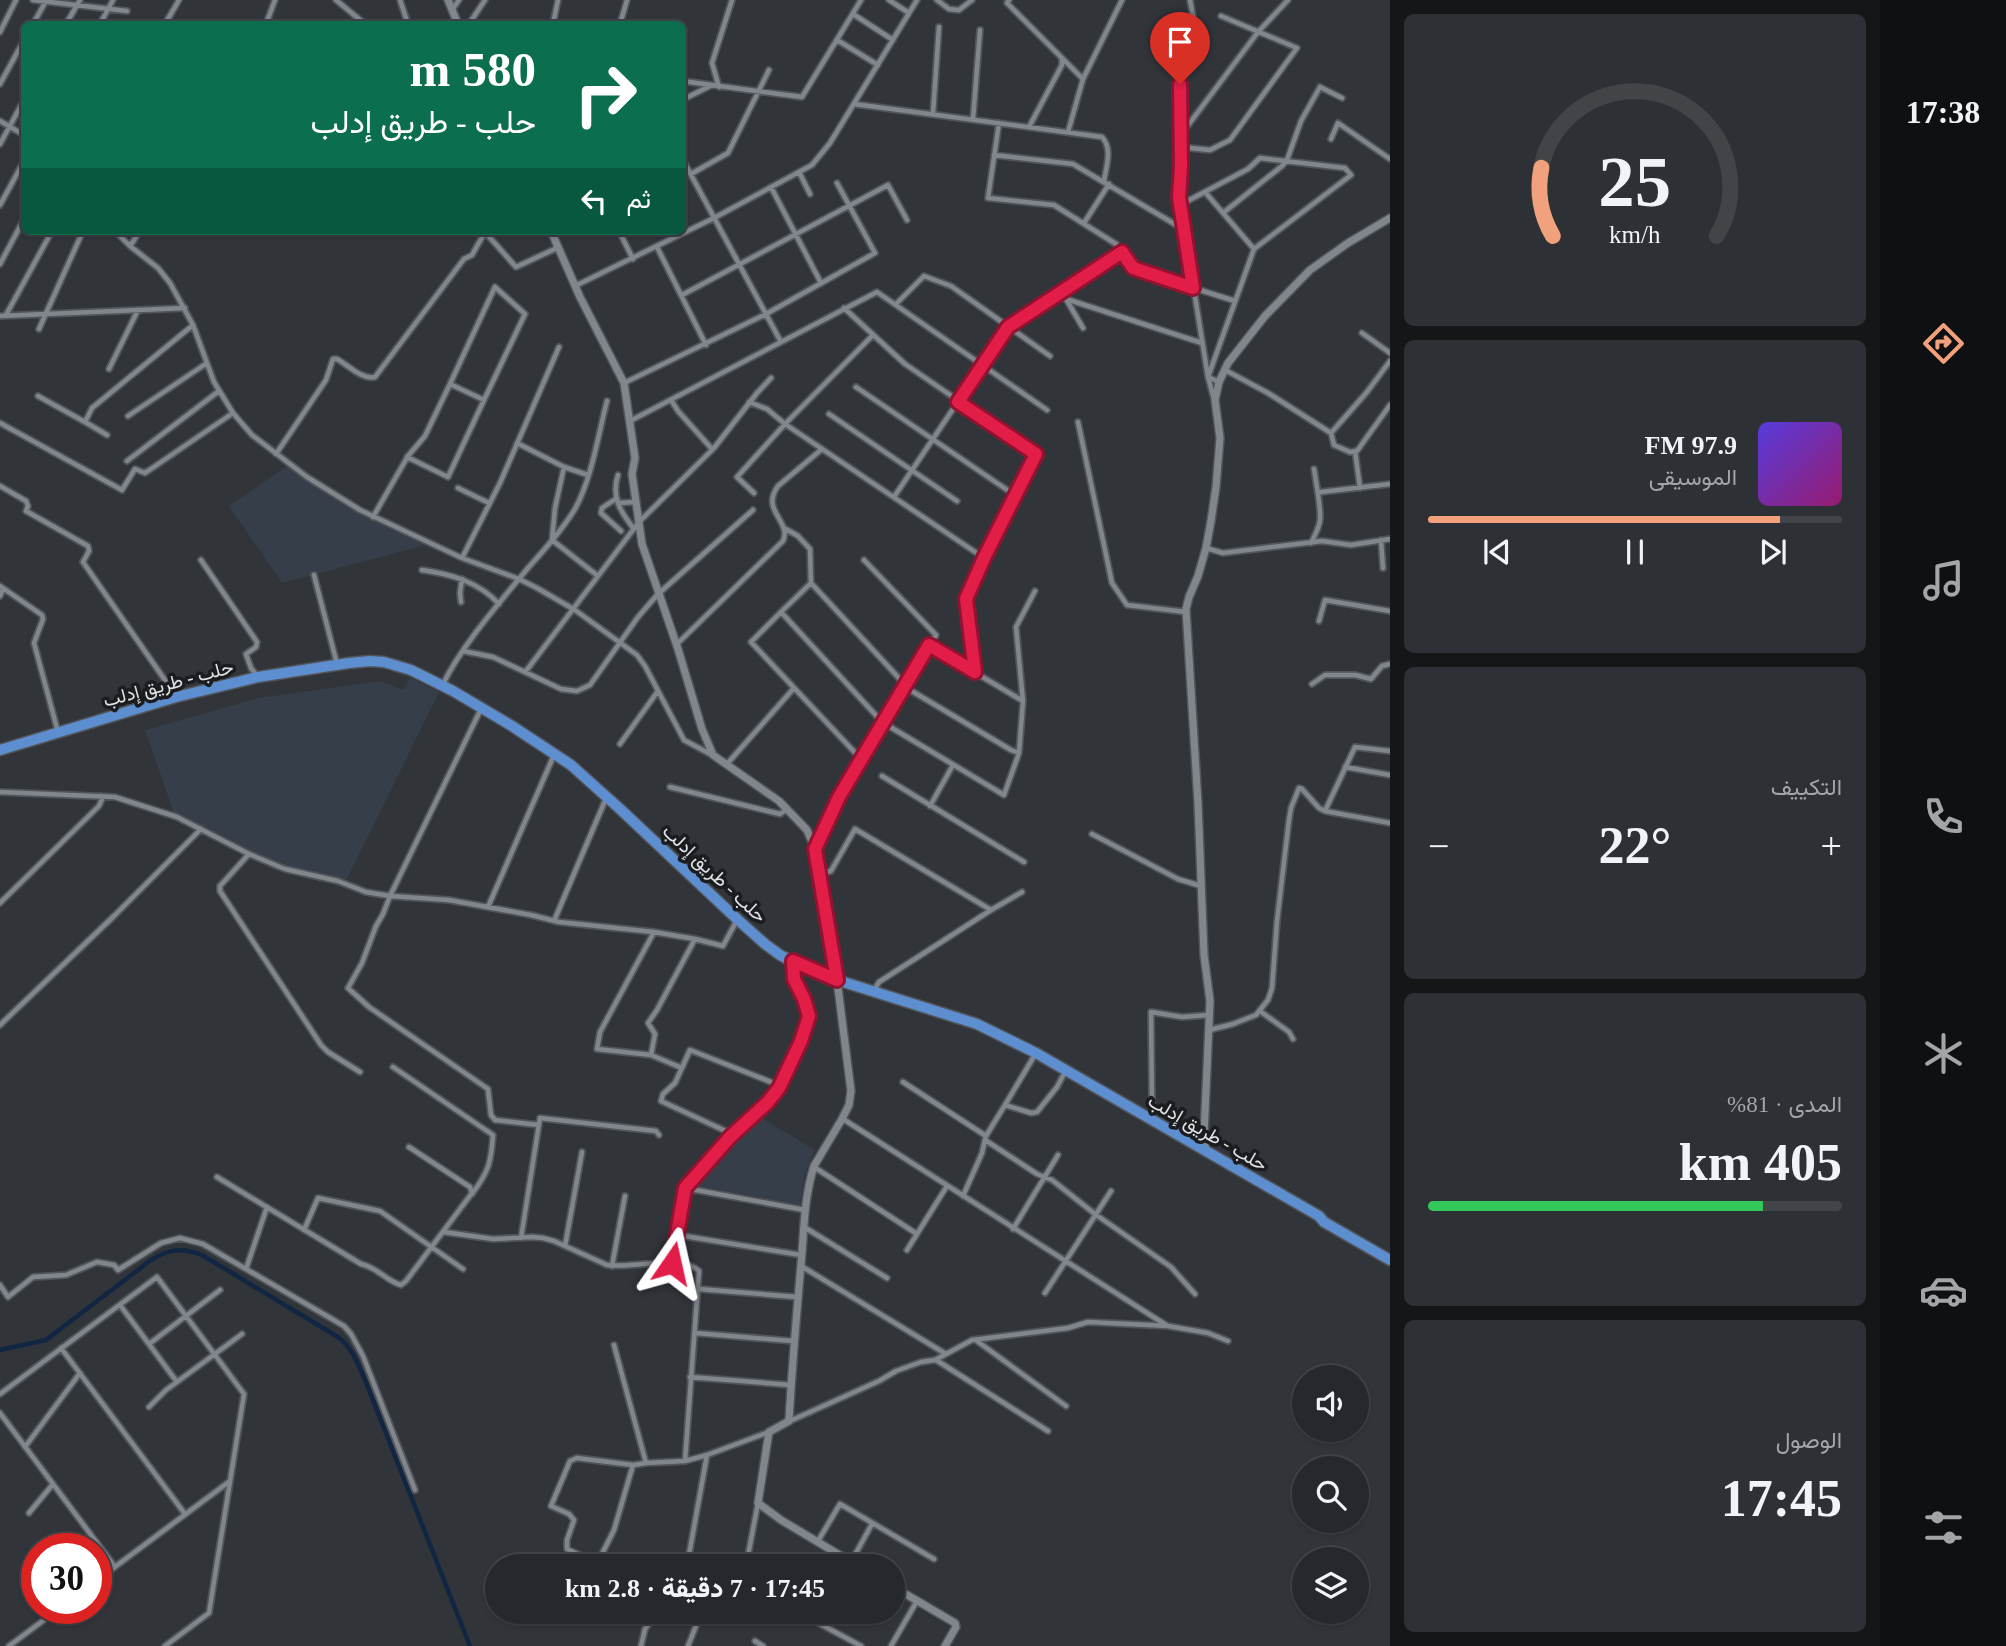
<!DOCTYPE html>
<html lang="ar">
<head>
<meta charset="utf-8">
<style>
  body { margin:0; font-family:"Times New Roman",Vazirmatn,serif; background:#2d3034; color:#f1f3f6; direction:rtl; height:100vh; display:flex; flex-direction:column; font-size:26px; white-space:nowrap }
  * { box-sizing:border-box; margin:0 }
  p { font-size:23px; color:#a3a6a9 }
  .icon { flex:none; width:38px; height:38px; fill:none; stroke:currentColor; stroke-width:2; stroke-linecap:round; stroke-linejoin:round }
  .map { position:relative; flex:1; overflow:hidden; direction:ltr }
  .sheet { display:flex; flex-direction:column; gap:14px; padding:14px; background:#141618; width:490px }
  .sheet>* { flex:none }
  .top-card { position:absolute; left:21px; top:21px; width:665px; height:214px; border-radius:10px; box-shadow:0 2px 5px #0004,0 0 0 2px #424448; direction:rtl; background:#0b6e4f; color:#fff; overflow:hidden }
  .buttons { position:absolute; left:1292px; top:1365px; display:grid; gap:14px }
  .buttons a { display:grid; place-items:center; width:77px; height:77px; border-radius:50%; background:#25282c; box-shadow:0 2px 5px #0004,0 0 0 2px #424448; font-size:35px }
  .speed { position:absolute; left:21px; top:1533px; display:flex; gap:14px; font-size:35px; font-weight:700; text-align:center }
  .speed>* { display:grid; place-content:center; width:91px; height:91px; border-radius:50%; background:#25282c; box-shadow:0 2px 5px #0004,0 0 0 2px #424448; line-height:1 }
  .speed .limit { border:10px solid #d22; background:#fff; color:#111 }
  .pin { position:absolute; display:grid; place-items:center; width:60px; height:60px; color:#fff; margin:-72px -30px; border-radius:50% 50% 50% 0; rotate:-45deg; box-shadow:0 0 7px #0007 }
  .pin .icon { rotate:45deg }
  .me { position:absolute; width:77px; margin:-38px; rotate:11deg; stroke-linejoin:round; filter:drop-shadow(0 0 5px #0008) }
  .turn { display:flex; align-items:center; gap:24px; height:147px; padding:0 35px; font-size:32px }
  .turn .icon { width:91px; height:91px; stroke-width:2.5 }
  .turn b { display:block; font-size:49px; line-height:60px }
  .then { display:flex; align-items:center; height:66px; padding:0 35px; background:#0003; gap:14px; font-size:26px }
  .big { font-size:52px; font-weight:800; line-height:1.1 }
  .sheet .card { flex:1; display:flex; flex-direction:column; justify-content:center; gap:10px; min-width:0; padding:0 24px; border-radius:10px; background:#2d3034 }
  .sheet .dial { align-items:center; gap:0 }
  .dial svg { height:182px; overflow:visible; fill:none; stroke:#424448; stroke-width:7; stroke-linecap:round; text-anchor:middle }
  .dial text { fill:#f1f3f6; stroke:none }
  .song { display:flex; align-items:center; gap:21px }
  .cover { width:84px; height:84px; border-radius:10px; background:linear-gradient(135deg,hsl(250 70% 55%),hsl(320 70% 35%)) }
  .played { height:7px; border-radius:4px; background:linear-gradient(90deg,#f1a17c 85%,#424448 85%) }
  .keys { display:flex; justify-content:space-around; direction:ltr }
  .heat { display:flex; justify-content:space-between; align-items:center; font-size:38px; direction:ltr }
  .charge { height:10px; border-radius:5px; background:linear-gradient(90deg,#34c759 81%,#424448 0) }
  .trip { position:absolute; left:485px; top:1554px; width:420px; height:70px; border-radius:35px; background:#25282c; box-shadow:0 2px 5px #0004,0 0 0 2px #424448; font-weight:800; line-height:70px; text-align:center; direction:rtl }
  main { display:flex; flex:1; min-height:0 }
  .tab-bar { display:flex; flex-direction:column; width:126px; justify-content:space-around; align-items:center; background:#0f1012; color:#a3a6a9 }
  .tab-bar .icon { width:49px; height:49px }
  .tab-bar .on { color:#f1a17c }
  .tab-bar b { font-size:32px; color:#f1f3f6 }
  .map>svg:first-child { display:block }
  .built { fill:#363e49 }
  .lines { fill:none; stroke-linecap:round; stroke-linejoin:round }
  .canal { stroke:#102643; stroke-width:4.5 }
  .street-casing { stroke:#515459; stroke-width:8 }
  .secondary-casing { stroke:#515459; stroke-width:10 }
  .highway-casing { stroke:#515459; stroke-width:13 }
  .street { stroke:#81868d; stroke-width:4.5 }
  .secondary { stroke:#81868d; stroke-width:7 }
  .highway { stroke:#5d8ed0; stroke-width:10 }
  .route-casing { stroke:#92132f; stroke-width:18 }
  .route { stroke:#e11d48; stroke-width:12 }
  .labels { text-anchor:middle; stroke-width:7; stroke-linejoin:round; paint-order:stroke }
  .street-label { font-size:19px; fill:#e0e3e6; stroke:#1a1c1f }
</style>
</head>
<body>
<main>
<nav class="tab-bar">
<b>17:38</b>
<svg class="icon on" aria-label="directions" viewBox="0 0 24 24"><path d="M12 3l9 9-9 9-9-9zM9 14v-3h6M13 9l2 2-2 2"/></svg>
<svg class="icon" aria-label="music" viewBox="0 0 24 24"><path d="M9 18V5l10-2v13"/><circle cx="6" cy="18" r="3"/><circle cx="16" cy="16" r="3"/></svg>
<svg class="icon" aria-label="phone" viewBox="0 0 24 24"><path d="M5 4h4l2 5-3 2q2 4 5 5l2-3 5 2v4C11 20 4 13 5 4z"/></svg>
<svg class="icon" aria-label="climate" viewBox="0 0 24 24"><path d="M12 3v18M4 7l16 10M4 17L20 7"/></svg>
<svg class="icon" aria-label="car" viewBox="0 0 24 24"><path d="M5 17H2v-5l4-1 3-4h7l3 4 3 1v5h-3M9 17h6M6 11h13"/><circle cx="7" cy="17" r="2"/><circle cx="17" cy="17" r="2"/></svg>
<svg class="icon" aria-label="filters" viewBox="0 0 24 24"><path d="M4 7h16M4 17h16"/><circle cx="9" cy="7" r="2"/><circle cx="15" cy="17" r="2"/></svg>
</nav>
<section class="sheet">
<div class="card dial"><svg viewBox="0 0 100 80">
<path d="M14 69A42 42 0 1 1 86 69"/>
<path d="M14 69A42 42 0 0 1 9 39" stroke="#f1a17c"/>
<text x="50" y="56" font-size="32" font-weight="700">25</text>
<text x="50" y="72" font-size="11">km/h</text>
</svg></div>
<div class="card">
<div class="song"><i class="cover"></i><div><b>97.9 FM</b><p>الموسيقى</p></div></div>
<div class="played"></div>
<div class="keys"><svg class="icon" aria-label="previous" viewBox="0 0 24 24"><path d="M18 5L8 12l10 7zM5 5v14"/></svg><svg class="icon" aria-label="pause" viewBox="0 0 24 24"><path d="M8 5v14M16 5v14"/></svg><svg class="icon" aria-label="next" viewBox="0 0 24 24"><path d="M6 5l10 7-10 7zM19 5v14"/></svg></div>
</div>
<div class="card"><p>التكييف</p>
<div class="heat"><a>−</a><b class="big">22°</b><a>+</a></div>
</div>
<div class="card"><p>المدى · 81%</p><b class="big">405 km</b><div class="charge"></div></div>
<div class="card"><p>الوصول</p><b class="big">17:45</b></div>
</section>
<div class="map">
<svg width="1390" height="1646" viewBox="0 0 1390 1646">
  <rect width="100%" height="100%" fill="#31353a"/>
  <path class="built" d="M 287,466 L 313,484 L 362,514 L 422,542 L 423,546 L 282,583 L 229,506 Z
    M 410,678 L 439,692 L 347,879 L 282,869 L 174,813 L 145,730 L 259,698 L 380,681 L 403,690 Z
    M 753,1113 L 815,1150 L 805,1173 L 800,1205 L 684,1183 Z"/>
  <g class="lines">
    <path class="canal" d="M 0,1350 L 46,1340 L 151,1260 C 169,1249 182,1247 202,1255 L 338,1337 C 354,1349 359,1367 367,1385 L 470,1646"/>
    <defs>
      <path id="street" d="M 33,0 L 127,11
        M 336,0 L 365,24
        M 400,0 L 408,24
        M 889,0 L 909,13
        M 937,0 L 949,9 L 959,10 L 972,0
        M 1009,0 L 1007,3 L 1083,79
        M 1190,0 L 1193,16 L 1180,84 L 1181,166 L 1179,197 L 1208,377 L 1219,382
        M 452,10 L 459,0
        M 853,14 L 893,40
        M 33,24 L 46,1
        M 66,24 L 80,0
        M 100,24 L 113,0
        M 165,24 L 179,0
        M 266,24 L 275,0
        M 469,24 L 485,0
        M 553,24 L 558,0
        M 620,24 L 627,0
        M 0,32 L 16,0
        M 837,40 L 878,65
        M 682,81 L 802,97 L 861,0
        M 0,84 L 24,40
        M 719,87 L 712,63 L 732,0
        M 682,100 L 710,86
        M 854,104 L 1102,137 C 1113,149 1106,167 1104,181
        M 933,113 L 939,27
        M 973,119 L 980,30
        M 0,121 L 24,135
        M 999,123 L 988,198 L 1054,205 L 1116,244 L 1133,269 L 1235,301
        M 1029,127 L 1062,65 L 1062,59
        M 1068,132 L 1083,79 L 1122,0
        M 1180,136 L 1258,32 L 1288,0
        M 1331,139 L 1338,123 L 1390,159
        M 0,144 L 24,100
        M 1180,147 L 1210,150 L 1230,140 L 1297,48 L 1221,16
        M 994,155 L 1073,164 L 1183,229
        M 682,158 L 781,342
        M 799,172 L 810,194
        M 691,174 L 728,153 L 769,70
        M 771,187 L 821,283
        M 1205,192 L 1254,249
        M 0,205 L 24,161
        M 1180,205 L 1248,169 L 1260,158 L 1345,168 L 1351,175 L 1254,249 L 1208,377 L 1214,399
        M 1223,213 L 1282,166 L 1287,160 L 1301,121 L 1320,87 L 1342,98
        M 1084,223 L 1109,184
        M 115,231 L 130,246 L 158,268 L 170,283 L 193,325 L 214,382 L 233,413 L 252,435 L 307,477 L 360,510 L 462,558 L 519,579 L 537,588 L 575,610 L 637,655 L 645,666 L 684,740 L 712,755
        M 484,231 L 516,267 L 557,248
        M 619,231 L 633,259
        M 130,246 L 140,231
        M 657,247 L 706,345
        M 0,264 L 24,219
        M 575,286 L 714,218 L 812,165 L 830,143 L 917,0
        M 682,295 L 888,185 L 907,220
        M 1057,296 L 1122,252
        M 1066,299 L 1083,328
        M 896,304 L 924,276 L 951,286 L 1050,356
        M 844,308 L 905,364 L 1036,454 L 984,558 L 966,599 L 975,672
        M 6,315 L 52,231
        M 0,316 L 185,308
        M 39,329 L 83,231
        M 1362,333 L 1390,353
        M 109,369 L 138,310
        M 1225,370 L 1268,393 L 1331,433 L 1367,392 L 1390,361
        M 624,383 L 766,314 L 875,253 L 837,183
        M 856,387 L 1016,496
        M 38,396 L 85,422 L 92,408 L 193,325
        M 671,400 L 678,411 L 712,449
        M 749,402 L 767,409 L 785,424 L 984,558
        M 829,414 L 957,501
        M 128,416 L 207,363
        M 630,421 L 877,292 L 1047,410
        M 85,422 L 107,435
        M 1078,422 L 1112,583 L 1127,605 L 1186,612
        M 0,423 L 122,490 L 135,469 L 145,473 L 233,413
        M 1331,433 L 1334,445 L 1350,452 L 1357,451 L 1390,405
        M 517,443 L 564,467
        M 1355,451 L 1360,488
        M 276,454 L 326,380 L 333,359 L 337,359 C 348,365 362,380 375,377 L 464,259 L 472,255 L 485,232
        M 407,457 L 448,477 L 484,400
        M 127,461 L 219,391
        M 1314,469 L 1318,494
        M 588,475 L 564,467 L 555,508 L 552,540 L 598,576
        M 618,475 C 611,497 620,511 634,529
        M 0,486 L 26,501 L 28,506 L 26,511 L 88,546 L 89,551 L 83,562 L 176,696
        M 458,488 L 489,503
        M 754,493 L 737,477 L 785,424 L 872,336
        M 894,497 L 1008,327 L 1057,296 L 1202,343
        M 617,498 L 602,508 L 601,513 L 621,531
        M 618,503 L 636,502
        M 373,517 L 408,456 L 425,436 L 450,384 L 484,400 L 525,314 L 495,287 L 450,384
        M 784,528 L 798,536 L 810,549 L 811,583 L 898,677 L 905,687 L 1011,750 L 1019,753
        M 1381,540 L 1383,568
        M 1311,543 C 1323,520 1321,519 1318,494 L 1321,492 L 1390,484
        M 1206,548 L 1223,553 L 1322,541 L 1351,545 L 1390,539
        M 462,558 L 500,483 L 559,347
        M 201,560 L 257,642 L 256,647 L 246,654 L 251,668 L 257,676
        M 422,570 C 451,574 479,582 499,604
        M 314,575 L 337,664
        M 0,586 L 42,615 L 43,619 L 34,643 L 58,732
        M 0,596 L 3,589
        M 461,602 L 460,593 L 462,579
        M 781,612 L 811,583
        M 1319,621 L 1325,600 L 1390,611
        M 677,644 L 783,541 C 792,521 760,511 778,486 L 822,449
        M 929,645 L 1023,701
        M 463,651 L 493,657 L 561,689 L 577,691 L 590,685 L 638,617 L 658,594 L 753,510
        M 526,671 L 639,522 L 714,448 L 757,393 L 771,378
        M 443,684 C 462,645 500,602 528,568 C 545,549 562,530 575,509 C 592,478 598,435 607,401
        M 1312,684 L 1325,675 L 1355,675 L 1371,679 L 1382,666 L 1390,664
        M 481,709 L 390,896 L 383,914 L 376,926 L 362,963 L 348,988 L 369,1007 L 488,1089 L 491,1115 L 495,1120 L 539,1125
        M 620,744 L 658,691
        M 861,759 L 751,642 L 781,612 L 882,722 L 1004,795 L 1019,753 L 1023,701 L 1016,627 L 1035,591
        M 727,764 L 794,688
        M 1345,767 L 1390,775
        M 882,776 L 1024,862
        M 670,787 L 780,814 L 787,809
        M 0,792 L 115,797 L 177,817 L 249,854 L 285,869 L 338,881 L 366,892 L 390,896 L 449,900 L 531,915 L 559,922 L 654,932 L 695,939
        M 930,806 L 953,765
        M 1325,811 L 1355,747 L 1390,751
        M 1092,834 L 1178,879 L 1201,886
        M 815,848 L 839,797 L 936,635 L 864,560
        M 249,854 L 220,886 L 220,891 L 321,1045 L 328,1052 L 360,1072
        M 820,874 L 831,871 L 855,829 L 991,910
        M 0,903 L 99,806 L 102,799 L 101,796
        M 488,907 L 554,755
        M 554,921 L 607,796
        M 654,932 L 600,1032 L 597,1049 L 651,1055 L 655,1034 L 648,1023 L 657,1010 L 695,939 L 723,946 L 737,920
        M 873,992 L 879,982 L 991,910 L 1022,892
        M 1260,1011 L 1289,1032 L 1293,1039
        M 0,1025 L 114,916 L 201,829
        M 1209,1030 L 1233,1024 L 1256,1015 L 1268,1000 L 1272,988 L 1277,921 L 1289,820 L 1291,808 L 1299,788 L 1302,789 L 1319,808 L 1325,811 L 1390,823
        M 651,1055 L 682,1068
        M 393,1067 L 493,1135 C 491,1163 489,1171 472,1194
        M 903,1082 L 986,1136 L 985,1140 L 1037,1174 L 1052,1180 L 1095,1214 L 1171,1267 L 1195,1294
        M 1152,1102 L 1151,1012 L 1182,1017 L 1209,1015
        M 1005,1105 L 1036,1053
        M 843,1119 L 1166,1325
        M 732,1134 L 661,1101 L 663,1094 L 675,1083 L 690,1050 L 781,1086
        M 986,1136 L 1005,1105 L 1031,1113 L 1037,1112 L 1057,1087 L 1065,1072
        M 814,1167 L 917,1234 L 907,1250
        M 217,1177 L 361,1264 C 377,1267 386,1281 401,1285 L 406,1281 L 472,1193 L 470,1187 L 409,1147
        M 685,1188 L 805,1210
        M 963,1196 L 982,1153 L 985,1140
        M 804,1227 L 887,1278
        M 1013,1229 L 1058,1155
        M 304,1230 L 318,1198 L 380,1211 L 463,1269
        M 444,1232 L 493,1239 L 532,1237 L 543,1238 L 554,1241 L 607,1265 C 631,1269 682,1254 699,1271 L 685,1461
        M 917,1234 L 947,1186
        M 678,1235 L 801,1255
        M 521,1238 L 540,1118 L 656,1131 L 659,1135
        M 565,1246 L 582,1152
        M 672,1263 L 685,1188 L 730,1137 L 768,1102 L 779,1088 L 801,1041 L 809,1016 L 804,999 L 795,979 L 793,961
        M 612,1266 L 625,1196
        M 801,1266 L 946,1354
        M 246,1269 L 267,1207
        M 0,1285 L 8,1297 L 33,1277 L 66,1275 L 97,1262 L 114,1265 L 118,1270 L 161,1243 L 180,1238 L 203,1244 L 344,1326 L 351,1334 L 363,1356 L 415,1490
        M 699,1289 L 797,1297
        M 1045,1293 L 1111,1191
        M 120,1305 L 177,1382
        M 695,1333 L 793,1341
        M 977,1341 L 1066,1406
        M 149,1344 L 220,1290
        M 614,1345 L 646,1463
        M 61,1348 L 185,1514
        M 936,1360 L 1048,1431
        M 690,1377 L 791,1385
        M 0,1394 L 157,1277 L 244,1394 L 209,1613 L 165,1646
        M 149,1407 L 166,1390 L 242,1334
        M 0,1413 L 115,1567
        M 790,1421 L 879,1381 L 896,1371 L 921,1362 L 935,1360 L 972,1340 L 1068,1328 L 1088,1322 L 1168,1326 L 1208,1333 L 1228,1341
        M 25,1447 L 80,1373
        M 29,1513 L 53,1484
        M 818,1541 L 840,1504 L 934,1559
        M 851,1562 L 872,1524
        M 597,1564 L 614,1530 L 633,1465
        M 603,1566 L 567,1549 L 567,1540 L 574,1520 L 569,1514 L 551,1506 L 570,1461 L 577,1458 L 633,1465 L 646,1463 L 685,1461 L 707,1455 L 769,1432
        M 687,1566 L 707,1455
        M 746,1566 L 758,1503
        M 96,1581 L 230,1481
        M 798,1612 L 861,1646
        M 755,1641 L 763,1646
        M 9,1646 L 60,1608
        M 641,1646 L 645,1629 L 658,1612
        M 688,1646 L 698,1621 L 706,1612
        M 891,1646 L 917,1601"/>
      <path id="secondary" d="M 448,0 L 458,24
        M 551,231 L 580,297 L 624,383 L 635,458 L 632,474 L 642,544 L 678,649 L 702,729 L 713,755 L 779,801 L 807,830 L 815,849 L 837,980 L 851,1091 L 849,1105 L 842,1119 L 814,1166 C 805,1195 804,1223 802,1253 C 797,1309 792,1365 789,1421 L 769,1432 L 758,1503 L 781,1520 L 858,1566
        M 1206,1152 L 1204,1135 L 1210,1001 L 1204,955 L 1198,803 L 1186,609 L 1189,597 L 1198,576 L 1206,548 L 1211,521 L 1216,487 L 1220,438 L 1215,400 L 1219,382 L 1228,363 L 1265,316 L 1310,270 L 1348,243 L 1390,218
        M 892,1586 L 955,1623 L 956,1627 L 945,1646"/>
      <path id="highway" d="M 0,750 L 176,697 L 258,677 L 349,663 L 370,661 L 384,662 L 411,670 L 453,691 L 512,726 L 571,765 L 619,808 L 737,919 L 765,944 L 780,955 L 801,966 L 837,980 L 977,1024 L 1036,1053 L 1319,1216 L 1324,1222 L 1390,1260"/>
    </defs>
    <use href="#street" class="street-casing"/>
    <use href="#secondary" class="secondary-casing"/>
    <use href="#highway" class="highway-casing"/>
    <use href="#street" class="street"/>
    <use href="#secondary" class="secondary"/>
    <use href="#highway" class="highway"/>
  </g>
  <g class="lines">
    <defs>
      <path id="route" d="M 672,1263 L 685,1188 L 730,1137 L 768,1102 L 779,1088 L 801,1041 L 809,1016 L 804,999 L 794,979 L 793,961 L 837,980 L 815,849 L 839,797 L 929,645 L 975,672 L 966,599 L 984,558 L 1036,454 L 958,402 L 1008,327 L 1122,252 L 1133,268 L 1193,288 L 1179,197 L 1181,166 L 1180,84"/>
    </defs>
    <use href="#route" class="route-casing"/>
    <use href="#route" class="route"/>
  </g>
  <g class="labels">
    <g class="street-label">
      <text transform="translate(168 683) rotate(-15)" y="7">حلب - طريق إدلب</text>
      <text transform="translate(715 873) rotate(43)" y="7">حلب - طريق إدلب</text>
      <text transform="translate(1208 1132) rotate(30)" y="7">حلب - طريق إدلب</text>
    </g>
  </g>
</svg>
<div class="buttons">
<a><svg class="icon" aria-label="sound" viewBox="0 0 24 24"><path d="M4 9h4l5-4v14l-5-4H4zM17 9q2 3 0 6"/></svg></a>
<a><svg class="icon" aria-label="search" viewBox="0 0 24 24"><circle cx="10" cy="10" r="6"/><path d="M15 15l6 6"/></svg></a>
<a><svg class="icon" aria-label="layers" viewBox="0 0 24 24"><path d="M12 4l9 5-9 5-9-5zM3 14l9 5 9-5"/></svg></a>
</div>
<div class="speed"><div class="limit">30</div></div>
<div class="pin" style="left:1180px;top:84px;background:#d93025"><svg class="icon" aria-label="arrive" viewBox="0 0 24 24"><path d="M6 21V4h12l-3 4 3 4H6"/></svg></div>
<svg class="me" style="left:672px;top:1263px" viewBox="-20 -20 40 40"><path d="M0-17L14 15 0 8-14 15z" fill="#e11d48" stroke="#fff" stroke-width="4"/></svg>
<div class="trip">17:45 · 7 دقيقة · 2.8 km</div>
<div class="top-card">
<div class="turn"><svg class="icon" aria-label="right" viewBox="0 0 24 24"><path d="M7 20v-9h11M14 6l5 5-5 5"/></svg><div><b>580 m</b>حلب - طريق إدلب</div></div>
<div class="then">ثم<svg class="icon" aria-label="left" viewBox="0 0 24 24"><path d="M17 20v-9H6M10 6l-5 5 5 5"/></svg></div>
</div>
</div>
</main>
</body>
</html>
